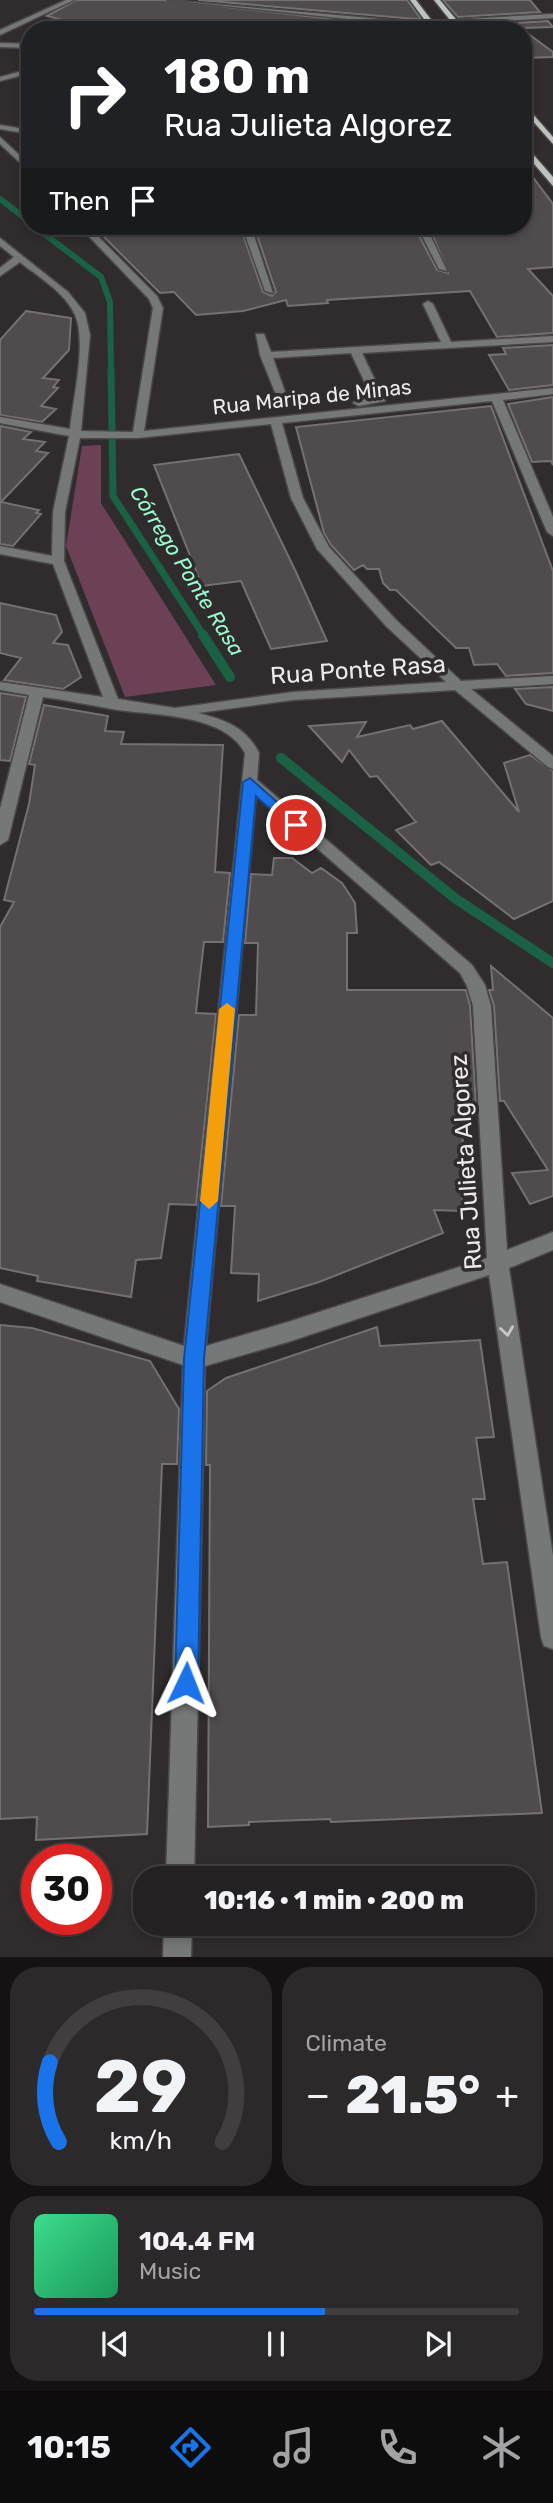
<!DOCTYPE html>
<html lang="en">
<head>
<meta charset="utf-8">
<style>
  body { margin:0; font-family:Rubik,sans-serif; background:#2c292a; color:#f1f3f6; height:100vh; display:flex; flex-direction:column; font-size:26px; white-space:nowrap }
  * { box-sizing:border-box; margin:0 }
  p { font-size:23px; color:#a3a3a5 }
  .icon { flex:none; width:38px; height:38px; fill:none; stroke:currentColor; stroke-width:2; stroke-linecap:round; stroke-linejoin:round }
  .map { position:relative; height:1957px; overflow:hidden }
  .sheet { display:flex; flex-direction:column; gap:10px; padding:10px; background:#141213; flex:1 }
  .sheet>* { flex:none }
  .banner { position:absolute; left:21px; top:21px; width:511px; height:214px; border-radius:28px; box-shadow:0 4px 10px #0003,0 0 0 2px #413e40; background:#202124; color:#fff; overflow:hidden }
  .speed { position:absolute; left:21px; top:1844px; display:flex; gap:14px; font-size:35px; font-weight:700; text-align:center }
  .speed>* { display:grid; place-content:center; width:91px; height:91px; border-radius:50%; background:#242122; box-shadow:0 4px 10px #0003,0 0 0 2px #413e40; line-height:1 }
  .speed .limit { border:10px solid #d22; background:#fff; color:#111 }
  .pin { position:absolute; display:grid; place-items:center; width:60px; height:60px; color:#fff; margin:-30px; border:4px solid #fff; border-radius:50%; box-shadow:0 2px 7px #0007 }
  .me { position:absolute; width:77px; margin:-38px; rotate:2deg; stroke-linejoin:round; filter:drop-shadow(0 0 5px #0008) }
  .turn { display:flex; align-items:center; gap:24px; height:147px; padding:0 28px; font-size:32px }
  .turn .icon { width:91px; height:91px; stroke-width:2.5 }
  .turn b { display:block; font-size:49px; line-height:60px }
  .then { display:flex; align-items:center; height:66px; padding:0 28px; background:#0003; gap:14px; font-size:26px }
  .big { font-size:52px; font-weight:800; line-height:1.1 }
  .sheet .widget { flex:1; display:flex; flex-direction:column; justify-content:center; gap:10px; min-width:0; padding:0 24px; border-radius:28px; background:#2c292a }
  .sheet .dial { align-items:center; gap:0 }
  .dial svg { height:182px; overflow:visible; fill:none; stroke:#413e40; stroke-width:7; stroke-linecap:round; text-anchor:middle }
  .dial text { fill:#f1f3f6; stroke:none }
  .song { display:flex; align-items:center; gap:21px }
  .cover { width:84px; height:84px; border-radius:10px; background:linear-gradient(135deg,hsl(150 70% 55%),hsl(150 70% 35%)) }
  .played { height:7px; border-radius:4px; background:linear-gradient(90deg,#1a73e8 60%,#413e40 60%) }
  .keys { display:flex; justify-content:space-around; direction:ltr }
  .heat { display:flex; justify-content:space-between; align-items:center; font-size:38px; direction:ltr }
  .sheet .tiles { flex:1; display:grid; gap:10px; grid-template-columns:1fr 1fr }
  .widget:last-child { grid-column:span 2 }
  .trip { position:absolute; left:133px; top:1866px; width:402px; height:70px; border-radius:28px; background:#242122; box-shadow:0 4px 10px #0003,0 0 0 2px #413e40; font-weight:800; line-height:70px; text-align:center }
  .tab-bar { display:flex; height:112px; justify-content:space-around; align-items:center; background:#0e0d0e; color:#a3a3a5 }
  .tab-bar .icon { width:49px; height:49px }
  .tab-bar .active { color:#1a73e8 }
  .tab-bar b { font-size:32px; color:#f1f3f6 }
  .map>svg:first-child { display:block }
  .green { fill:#6d4155 }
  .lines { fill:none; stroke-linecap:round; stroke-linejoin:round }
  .stream-far2 { stroke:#1a6145; stroke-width:6 }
  .stream-far1 { stroke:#1a6145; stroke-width:7 }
  .stream { stroke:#1a6145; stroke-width:10 }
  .building { fill:#504b4d; stroke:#757072; stroke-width:2 }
  .minor-tunnel { stroke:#4c484a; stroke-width:12; stroke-dasharray:12 6; stroke-linecap:butt }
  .minor-casing { stroke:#4a4748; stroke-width:3 }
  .major-casing { stroke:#4a4748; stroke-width:3 }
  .minor { fill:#767877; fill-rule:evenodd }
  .major { fill:#bec3c0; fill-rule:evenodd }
  .oneway { stroke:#c9c8c8 }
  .route { fill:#1a73e8; stroke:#114b97; stroke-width:2 }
  .slow { fill:#f59e0b }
  .labels { text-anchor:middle; stroke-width:7; stroke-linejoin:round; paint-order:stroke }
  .far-street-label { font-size:21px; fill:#edeaeb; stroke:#302c2e }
  .far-water-label { font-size:21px; font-style:italic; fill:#99fbcd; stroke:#302c2e }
  .street-label { font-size:24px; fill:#edeaeb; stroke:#302c2e }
</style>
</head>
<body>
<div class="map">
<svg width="553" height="1957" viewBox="0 0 553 1957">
  <rect width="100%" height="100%" fill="#302c2e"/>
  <path class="green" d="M 101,445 L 101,503 L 216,685 L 125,697 L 66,546 L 82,446 Z"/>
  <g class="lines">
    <path class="stream-far2" d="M 0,199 L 30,222
      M 34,226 L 101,277 L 110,302 L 111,371"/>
    <path class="stream-far1" d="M 111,370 L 113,496 L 204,636"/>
    <path class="stream" d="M 203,635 L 230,677
      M 281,758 L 456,899 L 553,963"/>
  </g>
  <path class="building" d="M 76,0 L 165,0 L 429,30 L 43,30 L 42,24 L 59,19 L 47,16 Z
    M 198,0 L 407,0 L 421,19 L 415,19 Z
    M 443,0 L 530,0 L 540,12 L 458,17 Z
    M 548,21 L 553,27 L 467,30 L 465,26 Z
    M 523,30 L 553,52 L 553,57 L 523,58 Z
    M 523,164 L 553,204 L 553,267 L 528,269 L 553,296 L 553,333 L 497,337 L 470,291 L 327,300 L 328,303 L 288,306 L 286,300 L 243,311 L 196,315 L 174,292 L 160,293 L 93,226 L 240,226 L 263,292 L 272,296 L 276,292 L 254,226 L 414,226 L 437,270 L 448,273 L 429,226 L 523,226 Z
    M 26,311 L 71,318 L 69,350 L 43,378 L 59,380 L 53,387 L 58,388 L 41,406 L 56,409 L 42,422 L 0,415 L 0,340 Z
    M 553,345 L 553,385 L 509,390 L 489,355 L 506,354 L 503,348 Z
    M 553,397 L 553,465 L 551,461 L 532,462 L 508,404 Z
    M 491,406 L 553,571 L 553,673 L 506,676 L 497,664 L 474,665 L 469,648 L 456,648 L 396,590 L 390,590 L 383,583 L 379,569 L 367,569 L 363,565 L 354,570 L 331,545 L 324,533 L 296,427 Z
    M 0,426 L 31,432 L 23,439 L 45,442 L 36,451 L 48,453 L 1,502 L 39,510 L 36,513 L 41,514 L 13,546 L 0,544 Z
    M 239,454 L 296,572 L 327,641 L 271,649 L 241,581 L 202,586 L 154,465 Z
    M 0,603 L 56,615 L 62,632 L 53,643 L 68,645 L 81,677 L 63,689 L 4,680 L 21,658 L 0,653 Z
    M 553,687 L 553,711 L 526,704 L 515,689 Z
    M 0,693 L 26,697 L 10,761 L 0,760 Z
    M 44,705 L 108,716 L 105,731 L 124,732 L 121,744 L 223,745 L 215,872 L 230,873 L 223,942 L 204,942 L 197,1002 L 196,1013 L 216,1014 L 196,1205 L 169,1204 L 161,1258 L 136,1260 L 131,1297 L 37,1281 L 38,1276 L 0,1268 L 0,927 L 14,902 L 4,900 L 29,804 L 35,765 L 29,764 Z
    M 442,721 L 519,812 L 504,763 L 530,755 L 553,771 L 553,901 L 514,919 L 439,862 L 431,865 L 396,830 L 416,822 L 377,776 L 370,777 L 349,750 L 342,762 L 309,726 L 366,722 L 357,737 L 410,725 L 413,729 Z
    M 274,858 L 292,858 L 312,873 L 321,868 L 342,883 L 355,903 L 357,933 L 347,933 L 347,990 L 466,990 L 470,1006 L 476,1106 L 463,1109 L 462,1211 L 434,1210 L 443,1233 L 319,1282 L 258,1301 L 259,1274 L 231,1273 L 235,1206 L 221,1206 L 239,1015 L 256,1015 L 258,943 L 245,943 L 251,874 L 272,875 Z
    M 491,966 L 553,1018 L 553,1196 L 530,1204 L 512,1173 L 548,1170 L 504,1101 L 500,1101 L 494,1006 L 489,990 L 493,990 Z
    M 0,1325 L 32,1328 L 150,1361 L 179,1409 L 177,1464 L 162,1464 L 147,1834 L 36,1840 L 37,1817 L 0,1819 Z
    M 377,1327 L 380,1346 L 480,1340 L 494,1437 L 476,1438 L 485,1499 L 473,1499 L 483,1564 L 507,1562 L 542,1813 L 331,1822 L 330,1819 L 249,1822 L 249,1825 L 208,1827 L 210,1465 L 206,1465 L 207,1391 L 226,1378 Z"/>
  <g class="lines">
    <path class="minor-tunnel" d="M 280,392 L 284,405"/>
    <defs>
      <path id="minor" d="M 66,0 L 74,0 L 0,35 L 0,30 Z
        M 168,0 L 415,22 L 553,14 L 553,18 L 415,26 Z
        M 0,43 L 30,44 L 30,48 L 0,47 Z
        M 30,69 L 30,73 L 0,81 L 0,77 Z
        M 0,125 L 30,130 L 30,134 L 0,129 Z
        M 0,137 L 30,165 L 30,172 L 0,144 Z
        M 79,226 L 88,226 L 157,296 L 163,308 L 144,431 L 553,388 L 553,394 L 503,400 L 553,517 L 553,536 L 547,532 L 492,401 L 282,423 L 303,498 L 329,547 L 396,620 L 461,681 L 553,676 L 553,684 L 471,689 L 553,756 L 553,769 L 548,767 L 455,690 L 293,700 L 198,713 C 225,720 246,727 259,753 L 257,780 L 472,965 L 485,985 L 491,1006 L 507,1250 L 553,1232 L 553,1250 L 509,1268 L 553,1556 L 553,1649 L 544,1646 L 541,1637 L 489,1275 L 288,1342 L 205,1366 L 194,1878 L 166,1878 L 183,1365 L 0,1302 L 0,1284 L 184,1346 L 245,753 C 223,712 151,716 112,709 C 90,705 66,700 43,697 L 8,840 L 0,845 L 0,809 L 29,695 L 0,690 L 0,682 L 103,697 L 53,564 L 0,554 L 0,546 L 52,556 L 53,512 L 69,436 L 0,423 L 0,417 L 70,429 C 73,399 87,342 75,315 C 66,293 37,276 20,262 L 0,276 L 0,268 L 14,257 L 0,246 L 0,238 L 68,292 L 85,313 L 90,335 L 81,431 L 133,432 L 153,308 L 149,299 ZM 271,424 L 291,498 L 317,549 L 386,626 L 446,682 L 293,692 L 175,708 L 118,699 L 64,561 L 65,512 L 80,438 L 138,438 ZM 256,795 L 460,973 L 467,986 L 473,1006 L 487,1258 L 288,1322 L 206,1346 Z
        M 242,226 L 251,226 L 273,293 L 265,291 Z
        M 417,226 L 426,226 L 447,271 L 439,269 Z
        M 428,301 L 433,304 L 451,342 L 553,336 L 553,342 L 362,353 L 385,401 L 359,406 L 353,403 L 355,401 L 372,398 L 351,353 L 273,358 L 285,392 L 280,395 L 275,392 L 260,355 L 256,334 L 264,334 L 271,352 L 441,342 L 423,304 Z
        M 164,1923 L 192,1923 L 191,1957 L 163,1957 Z"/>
      <path id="major" d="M 410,0 L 416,0 L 439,30 L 432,30 Z
        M 434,0 L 440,0 L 465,30 L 458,30 Z
        M 523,103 L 553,137 L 553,144 L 523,110 Z
        M 523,143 L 553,177 L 553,186 L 523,151 Z"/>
    </defs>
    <use href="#minor" class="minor-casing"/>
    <use href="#major" class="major-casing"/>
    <use href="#minor" class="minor"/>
    <use href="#major" class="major"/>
  </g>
  <defs><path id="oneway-chevron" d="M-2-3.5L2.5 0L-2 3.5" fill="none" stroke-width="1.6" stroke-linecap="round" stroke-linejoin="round" transform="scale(1.75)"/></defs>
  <use class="oneway" href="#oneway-chevron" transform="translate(507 1331) rotate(82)"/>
  <path class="route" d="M 250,778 L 303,825 L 296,830 L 291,828 L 256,796 L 204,1359 L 198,1683 L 194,1691 L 186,1695 L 178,1691 L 175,1683 L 184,1359 L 243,782 Z"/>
  <path class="slow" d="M 227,1003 L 235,1009 L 218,1201 L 209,1209 L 200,1201 L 219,1009 Z"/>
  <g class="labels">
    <g class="far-street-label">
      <text transform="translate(312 397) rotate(-6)" y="7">Rua Maripa de Minas</text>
    </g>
    <g class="far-water-label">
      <text transform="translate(187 571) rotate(58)" y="7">Córrego Ponte Rasa</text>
    </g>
    <g class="street-label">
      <text transform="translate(358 670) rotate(-4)" y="8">Rua Ponte Rasa</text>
      <text transform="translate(466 1162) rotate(-94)" y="8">Rua Julieta Algorez</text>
    </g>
  </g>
</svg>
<div class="speed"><div class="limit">30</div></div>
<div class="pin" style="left:296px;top:825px;background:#d93025"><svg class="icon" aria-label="arrive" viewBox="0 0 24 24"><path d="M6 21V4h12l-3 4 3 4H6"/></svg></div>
<svg class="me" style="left:186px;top:1683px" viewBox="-20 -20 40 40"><path d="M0-17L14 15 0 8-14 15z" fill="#1a73e8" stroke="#fff" stroke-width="4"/></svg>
<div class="trip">10:16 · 1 min · 200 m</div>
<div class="banner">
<div class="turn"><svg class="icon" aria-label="right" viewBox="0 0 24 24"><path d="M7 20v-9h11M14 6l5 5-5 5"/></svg><div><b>180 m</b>Rua Julieta Algorez</div></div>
<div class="then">Then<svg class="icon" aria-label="arrive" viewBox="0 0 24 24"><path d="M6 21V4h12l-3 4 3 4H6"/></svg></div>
</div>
</div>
<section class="sheet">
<div class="tiles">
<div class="widget dial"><svg viewBox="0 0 100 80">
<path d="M14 69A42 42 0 1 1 86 69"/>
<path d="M14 69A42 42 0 0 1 10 34" stroke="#1a73e8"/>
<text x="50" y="56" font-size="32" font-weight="700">29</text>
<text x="50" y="72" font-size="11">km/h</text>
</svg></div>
<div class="widget"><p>Climate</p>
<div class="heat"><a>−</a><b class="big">21.5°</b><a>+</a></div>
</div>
<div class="widget">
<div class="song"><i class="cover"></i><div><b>104.4 FM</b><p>Music</p></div></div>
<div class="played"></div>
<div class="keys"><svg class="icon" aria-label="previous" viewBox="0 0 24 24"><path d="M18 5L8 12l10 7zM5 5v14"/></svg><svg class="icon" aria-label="pause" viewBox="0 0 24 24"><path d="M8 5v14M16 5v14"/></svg><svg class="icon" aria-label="next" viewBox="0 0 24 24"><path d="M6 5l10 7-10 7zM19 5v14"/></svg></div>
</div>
</div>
</section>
<nav class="tab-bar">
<b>10:15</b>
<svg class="icon active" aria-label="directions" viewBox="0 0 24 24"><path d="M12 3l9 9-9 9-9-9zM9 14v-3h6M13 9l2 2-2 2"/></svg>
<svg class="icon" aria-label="music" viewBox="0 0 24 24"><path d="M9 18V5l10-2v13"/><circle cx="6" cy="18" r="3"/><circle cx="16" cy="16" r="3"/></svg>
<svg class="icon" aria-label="phone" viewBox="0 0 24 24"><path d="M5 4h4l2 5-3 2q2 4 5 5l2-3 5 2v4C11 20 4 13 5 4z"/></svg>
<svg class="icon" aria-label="climate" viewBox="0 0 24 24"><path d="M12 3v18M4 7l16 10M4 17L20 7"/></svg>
</nav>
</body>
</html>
